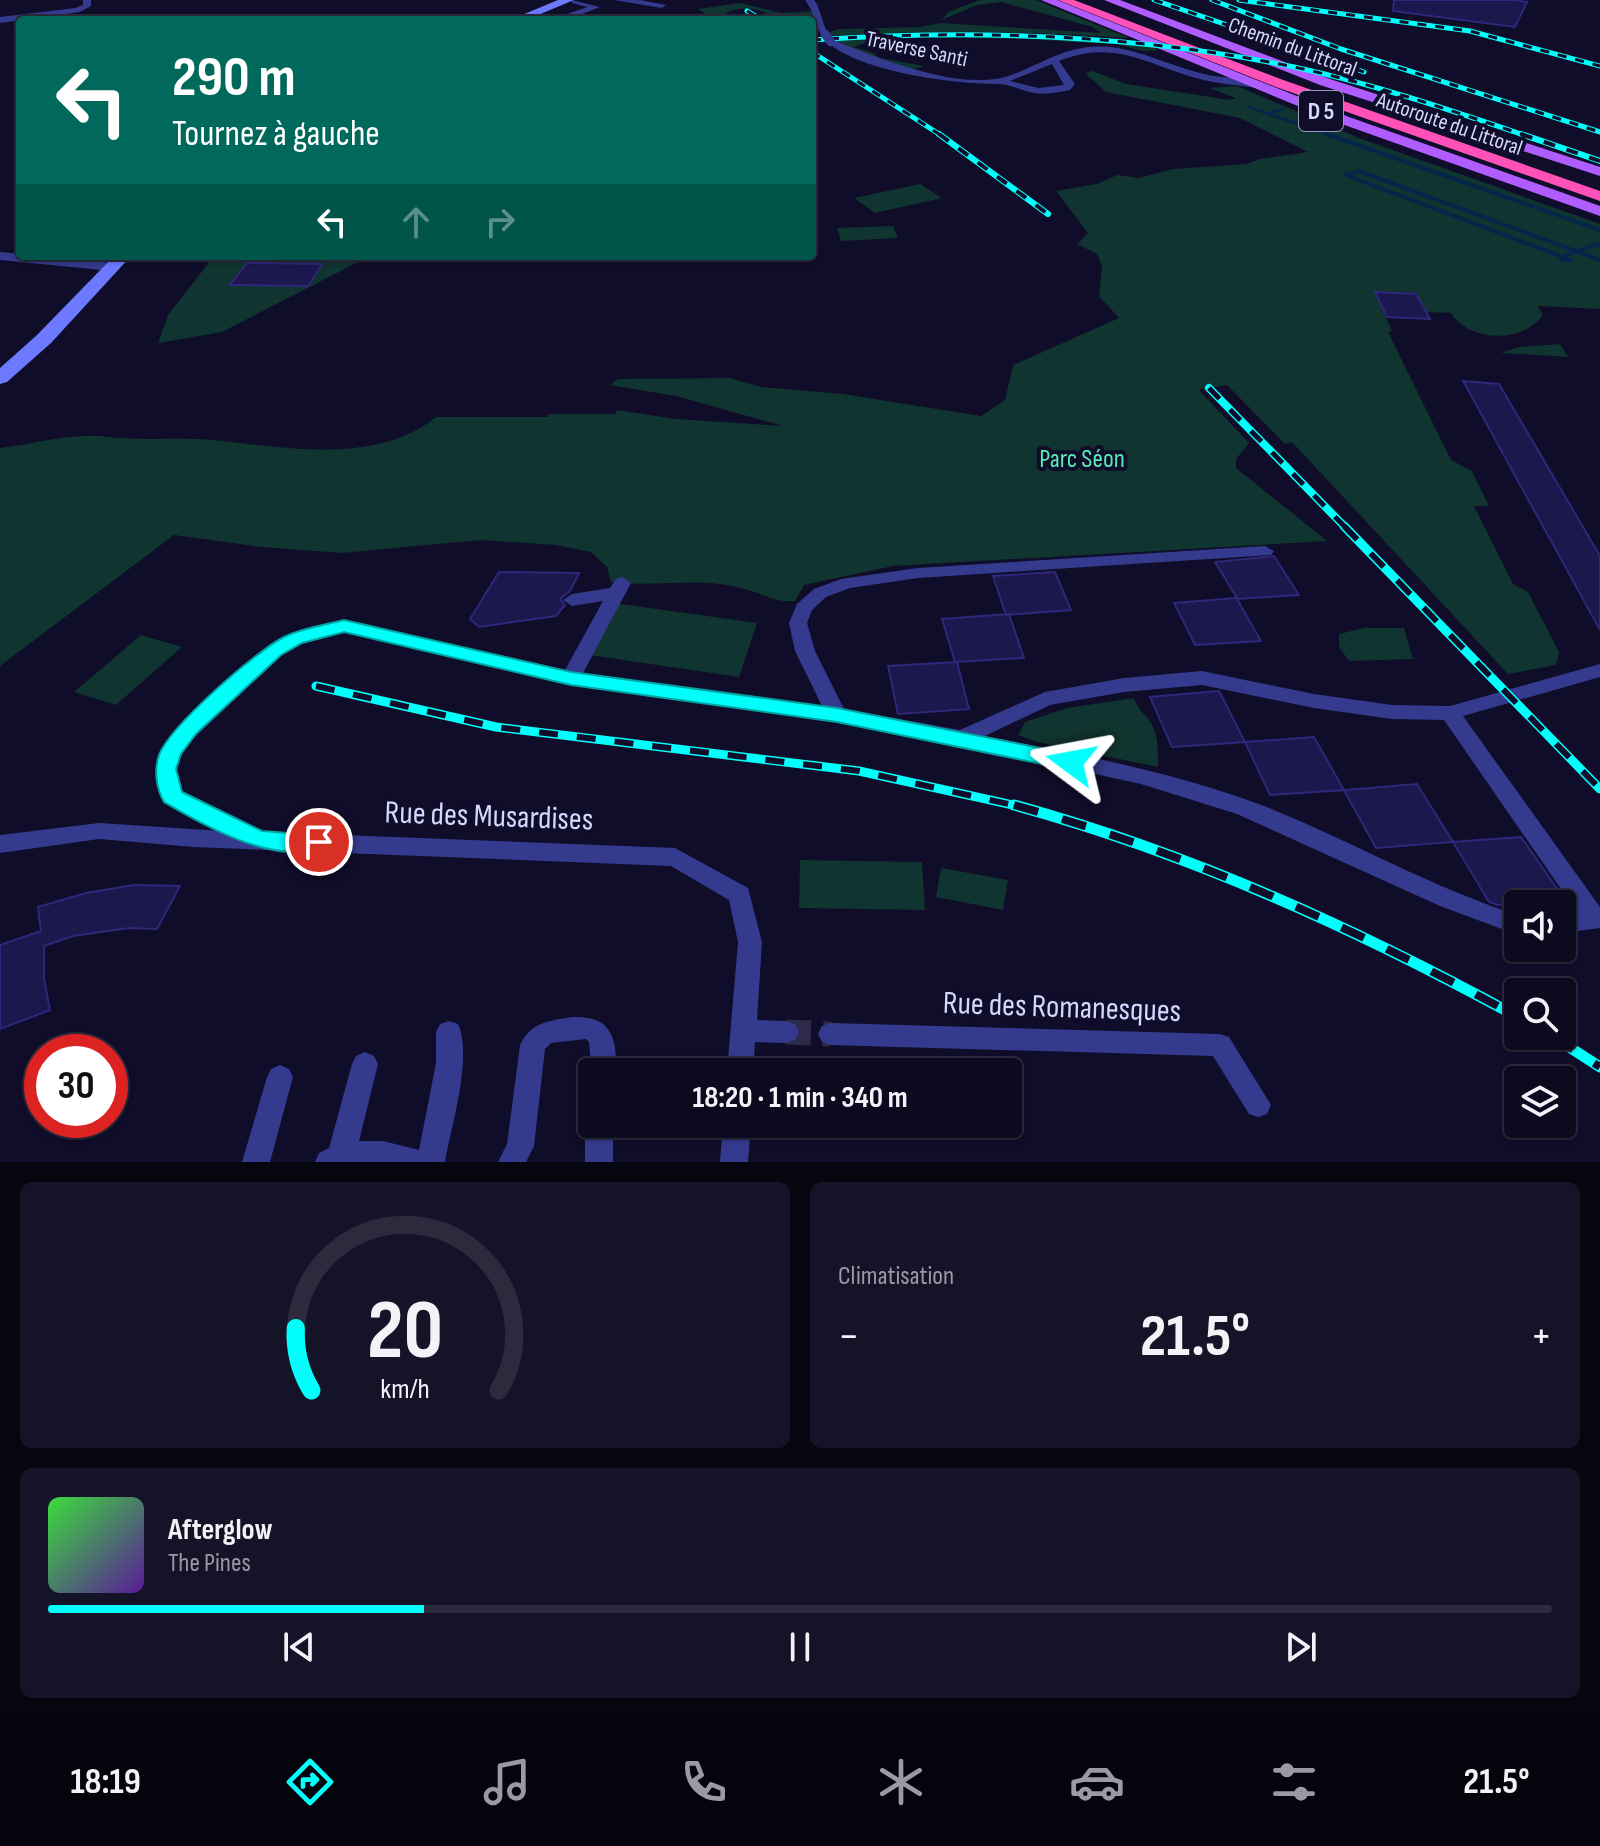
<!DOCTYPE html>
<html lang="fr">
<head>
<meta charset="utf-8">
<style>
  body { margin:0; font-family:"Sofia Sans Condensed",sans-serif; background:#141328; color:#f1f3f6; height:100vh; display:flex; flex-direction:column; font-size:30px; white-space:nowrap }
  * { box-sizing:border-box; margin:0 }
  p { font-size:26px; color:#9a9aa4 }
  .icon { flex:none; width:44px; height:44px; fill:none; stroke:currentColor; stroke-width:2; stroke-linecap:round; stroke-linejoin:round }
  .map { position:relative; height:1162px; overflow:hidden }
  .panel { display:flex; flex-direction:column; gap:20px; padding:20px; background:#060611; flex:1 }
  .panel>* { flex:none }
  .guide { position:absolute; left:16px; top:16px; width:800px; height:244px; border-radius:8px; box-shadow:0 2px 6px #0004,0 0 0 2px #2b2b3d; background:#00695c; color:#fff; overflow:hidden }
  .tools { position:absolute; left:1504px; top:890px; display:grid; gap:16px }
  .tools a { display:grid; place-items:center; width:72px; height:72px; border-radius:8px; background:#0b0a1f; box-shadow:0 2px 6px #0004,0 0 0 2px #2b2b3d; font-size:40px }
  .speed { position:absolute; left:24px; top:1034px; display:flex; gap:16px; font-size:40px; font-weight:700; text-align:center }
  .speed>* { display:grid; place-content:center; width:104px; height:104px; border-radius:50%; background:#0b0a1f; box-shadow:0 2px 6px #0004,0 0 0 2px #2b2b3d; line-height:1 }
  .speed .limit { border:12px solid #d22; background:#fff; color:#111 }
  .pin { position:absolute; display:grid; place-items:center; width:68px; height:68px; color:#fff; margin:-34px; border:4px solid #fff; border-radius:50%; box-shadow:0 2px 8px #0007 }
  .me { position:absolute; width:88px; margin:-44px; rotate:283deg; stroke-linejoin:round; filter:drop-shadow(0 0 6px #0008) }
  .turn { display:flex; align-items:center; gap:28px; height:168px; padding:0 24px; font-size:36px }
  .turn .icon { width:104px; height:104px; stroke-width:2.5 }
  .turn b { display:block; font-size:56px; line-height:68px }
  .lanes { display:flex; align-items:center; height:76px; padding:0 24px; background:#0003; justify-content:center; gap:40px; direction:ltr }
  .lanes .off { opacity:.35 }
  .big { font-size:60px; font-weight:700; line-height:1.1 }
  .panel .widget { flex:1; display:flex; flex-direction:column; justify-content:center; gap:12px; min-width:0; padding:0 28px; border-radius:12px; background:#141328 }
  .panel .dial { align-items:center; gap:0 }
  .dial svg { height:208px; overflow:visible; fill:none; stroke:#2b2b3d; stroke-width:7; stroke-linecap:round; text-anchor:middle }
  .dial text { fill:#f1f3f6; stroke:none }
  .song { display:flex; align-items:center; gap:24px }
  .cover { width:96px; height:96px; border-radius:12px; background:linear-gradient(135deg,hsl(120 70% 55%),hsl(270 70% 35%)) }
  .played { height:8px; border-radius:4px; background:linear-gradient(90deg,#02fffc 25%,#2b2b3d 25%) }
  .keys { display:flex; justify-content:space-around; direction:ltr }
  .heat { display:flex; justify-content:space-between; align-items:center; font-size:44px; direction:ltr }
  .panel .tiles { flex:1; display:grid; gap:20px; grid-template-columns:1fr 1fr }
  .widget:last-child { grid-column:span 2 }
  .trip { position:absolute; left:578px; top:1058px; width:444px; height:80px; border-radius:8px; background:#0b0a1f; box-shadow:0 2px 6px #0004,0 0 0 2px #2b2b3d; font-weight:700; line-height:80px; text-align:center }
  .menu { display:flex; height:128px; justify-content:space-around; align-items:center; background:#04040c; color:#9a9aa4 }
  .menu .icon { width:56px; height:56px }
  .menu .active { color:#02fffc }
  .menu b { font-size:36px; color:#f1f3f6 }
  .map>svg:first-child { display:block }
  .green { fill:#10342f }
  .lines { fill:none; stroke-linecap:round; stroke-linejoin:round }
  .stream-far1 { stroke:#05264b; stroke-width:3 }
  .stream { stroke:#05264b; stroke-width:4 }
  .building { fill:#1c174c; stroke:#2e277b; stroke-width:2 }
  .street-tunnel { stroke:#2d2b49; stroke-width:25; stroke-dasharray:25 12; stroke-linecap:butt }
  .street { fill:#343a8d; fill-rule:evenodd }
  .secondary { fill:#6d79ff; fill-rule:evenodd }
  .primary { fill:#b05dff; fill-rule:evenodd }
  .highway { fill:#ff51b7; fill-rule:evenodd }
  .rail-far4-casing { stroke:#02fffc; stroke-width:5 }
  .rail-far3-casing { stroke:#02fffc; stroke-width:6 }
  .rail-far2-casing { stroke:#02fffc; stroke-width:8 }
  .rail-far1-casing { stroke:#02fffc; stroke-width:9 }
  .rail-casing { stroke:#02fffc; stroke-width:11 }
  .rail-far4 { stroke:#0f0d29; stroke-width:3; stroke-dasharray:9; stroke-linecap:butt }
  .rail-far3 { stroke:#0f0d29; stroke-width:4; stroke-dasharray:12; stroke-linecap:butt }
  .rail-far2 { stroke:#0f0d29; stroke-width:5; stroke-dasharray:15; stroke-linecap:butt }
  .rail-far1 { stroke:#0f0d29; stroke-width:6; stroke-dasharray:19; stroke-linecap:butt }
  .rail { stroke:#0f0d29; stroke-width:8; stroke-dasharray:25; stroke-linecap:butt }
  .street-bridge { stroke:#343a8d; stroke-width:9 }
  .route { fill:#02fffc; stroke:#01a6a4; stroke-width:2 }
  .labels { text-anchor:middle; stroke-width:8; stroke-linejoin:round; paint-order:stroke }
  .far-street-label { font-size:22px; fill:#d6d6ff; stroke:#0f0d29 }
  .shield { fill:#0f0d29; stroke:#9a9abf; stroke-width:2 }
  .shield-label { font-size:24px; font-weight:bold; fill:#d6d6ff }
  .park-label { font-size:26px; fill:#55ecb5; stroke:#0f0d29 }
  .near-street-label { font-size:32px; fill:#d6d6ff; stroke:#0f0d29 }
</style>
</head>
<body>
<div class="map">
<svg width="1600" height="1162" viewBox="0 0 1600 1162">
  <rect width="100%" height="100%" fill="#0f0d29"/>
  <path class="green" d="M 980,0 L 1036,0 L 1129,38 C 1029,31 931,30 831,36 L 827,33 L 839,29 L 920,27 L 941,23 L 1102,33 L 1092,27 L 1001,2 L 977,5 L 942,20 L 948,12 Z
    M 740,3 L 781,13 L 814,11 L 817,18 L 776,20 C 761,8 744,5 726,13 L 733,20 L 715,20 L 698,9 Z
    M 900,37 L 1089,40 L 1147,44 L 1159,50 L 1143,51 L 1116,44 C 1051,43 910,24 854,47 L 877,54 L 874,55 L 880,58 L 924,66 C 900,78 857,50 834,40 Z
    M 1093,71 L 1126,84 L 1230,100 L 1236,98 L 1210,88 L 1237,86 L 1359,138 L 1600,224 L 1600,309 L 1538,306 L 1543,315 C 1523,344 1469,342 1451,313 L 1426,312 L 1416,294 L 1375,293 L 1392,331 L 1388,332 L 1451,460 L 1472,471 L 1489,506 L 1474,506 L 1513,584 L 1528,592 L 1559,652 L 1556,665 L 1508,674 L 1292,442 L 1285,444 L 1227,385 L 1199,390 L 1249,443 L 1236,459 L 1236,468 L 1327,541 L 893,566 L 804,585 L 795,601 C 775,603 766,595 748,590 C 701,575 658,588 611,582 L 607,567 L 591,552 L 556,545 L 480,540 L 342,553 L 261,547 L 174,535 L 0,666 L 0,448 C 34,444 75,432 109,437 C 143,441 178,437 212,440 C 283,447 375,466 436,417 L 548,417 L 549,414 L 615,414 L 617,410 L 676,419 L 783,426 L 676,396 L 610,385 L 618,379 L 729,378 L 762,387 L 843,394 L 981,416 L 1005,400 L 1013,365 L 1119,318 L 1099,296 L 1102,266 L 1097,254 L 1077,244 L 1088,233 L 1056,191 L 1097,184 L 1117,175 L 1139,178 L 1173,169 L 1247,164 L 1259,159 L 1308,152 L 1240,118 L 1106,92 L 1085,73 Z
    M 920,184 L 942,198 L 875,213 L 854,198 Z
    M 893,226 L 898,238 L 841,241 L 837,228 Z
    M 214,256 L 370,256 L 222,332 L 158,343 L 168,315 Z
    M 1560,344 L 1568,357 L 1501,353 L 1519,347 Z
    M 614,603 L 757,623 L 739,677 L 589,655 Z
    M 1364,628 L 1404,628 L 1413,659 L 1349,661 L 1339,647 L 1339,634 Z
    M 141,635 L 182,647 L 116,705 L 74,692 Z
    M 1134,698 C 1138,710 1142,711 1149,720 C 1159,733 1158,751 1158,767 L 1037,742 L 1018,735 L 1025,722 L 1067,708 Z
    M 800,860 L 922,862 L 925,910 L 799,908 Z
    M 941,868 L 1008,880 L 1003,910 L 936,897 Z"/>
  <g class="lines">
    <path class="stream-far1" d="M 1248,107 L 1332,136
      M 1270,113 L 1283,109"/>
    <path class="stream" d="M 1326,134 L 1600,230
      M 1346,175 L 1359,171 L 1600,260
      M 1348,176 L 1571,260 L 1561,260
      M 1564,256 L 1596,244 L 1600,246"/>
  </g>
  <path class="building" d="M 1394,0 L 1514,0 L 1527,2 L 1515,27 L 1393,11 Z
    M 247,263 L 322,264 L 308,286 L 230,285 Z
    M 1375,292 L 1416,294 L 1430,319 L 1387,317 Z
    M 1463,381 L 1499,384 L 1600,556 L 1600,630 Z
    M 1274,556 L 1299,595 L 1237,599 L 1261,641 L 1195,645 L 1174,603 L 1237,598 L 1215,562 Z
    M 499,572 L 579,573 L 570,591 L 560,599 L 565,605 L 556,616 L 479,627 L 470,619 Z
    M 1055,572 L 1071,610 L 1006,615 L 993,576 Z
    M 1009,614 L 1024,658 L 955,662 L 942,619 Z
    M 957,662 L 969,709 L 898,714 L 888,666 Z
    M 1219,691 L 1245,742 L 1172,747 L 1150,697 Z
    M 1314,737 L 1344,790 L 1270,795 L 1245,742 Z
    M 1417,784 L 1453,842 L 1376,848 L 1344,790 Z
    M 1521,837 L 1565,900 L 1498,905 L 1489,902 L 1453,842 Z
    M 134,885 L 180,886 L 157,929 L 129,928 L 73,936 L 44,946 L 44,979 L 50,1010 L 0,1029 L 0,945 L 41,931 L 38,907 L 86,893 Z"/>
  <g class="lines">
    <path class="street-tunnel" d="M 786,1032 L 831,1034"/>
    <path class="street" d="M 83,0 L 91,0 L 91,6 L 80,12 L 0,23 L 0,17 L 75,8 L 83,5 Z
      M 572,0 L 600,7 L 567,20 L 558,20 L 559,17 L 587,7 L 572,3 Z
      M 614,0 L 640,0 L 666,5 L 662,8 Z
      M 805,0 L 814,0 L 817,4 L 828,36 L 822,36 C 814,24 814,11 805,0 Z
      M 831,39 C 875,57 946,86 995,79 C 1021,75 1044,58 1069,51 C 1119,36 1157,63 1204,74 C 1222,79 1248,76 1263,85 L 1258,88 C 1237,85 1217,84 1196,78 C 1145,64 1115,39 1059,61 L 1075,84 L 1070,90 C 1059,92 1045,95 1034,93 C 1022,91 1010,84 998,84 C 953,84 861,72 827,42 ZM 1052,64 L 1064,85 L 1038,88 L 1010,81 Z
      M 0,252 L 112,263 L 118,267 L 112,271 L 0,260 Z
      M 1265,546 L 1274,551 L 1271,555 L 918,578 L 850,588 L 826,597 L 812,610 L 807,623 L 815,651 L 844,709 L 960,730 L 1045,692 L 1124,678 L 1202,671 L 1314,694 L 1392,705 L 1450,706 L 1600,664 L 1600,677 L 1463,716 L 1600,907 L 1600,928 L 1562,933 L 1562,913 L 1577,912 L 1444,720 L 1392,719 L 1314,708 L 1202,685 L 1124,692 L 1050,705 L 985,736 C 1076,754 1169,771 1256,803 C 1345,837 1427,886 1518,915 L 1518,935 L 1440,906 L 1237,814 L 1141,784 L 962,745 L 837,722 L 571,685 L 344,632 L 302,643 L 282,654 L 195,734 L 181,754 L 177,769 L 182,791 L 264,832 L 675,848 L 748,888 L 762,942 L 757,1020 L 786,1021 L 795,1024 L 799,1032 L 795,1040 L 786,1043 L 755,1042 L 753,1072 L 727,1072 L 738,942 L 729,900 L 671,866 L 194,847 L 99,839 L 0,853 L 0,835 L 99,823 L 222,831 L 164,802 L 155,769 L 164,747 L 181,724 L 268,646 L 288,635 L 344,620 L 565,670 L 603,601 L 572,606 L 563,600 L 572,594 L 610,588 L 616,579 L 622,577 L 631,583 L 583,673 L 822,706 L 795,651 L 789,623 L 797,604 L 814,589 L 841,579 L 918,568 Z
      M 572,1017 C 612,1015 617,1038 616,1072 L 592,1072 L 592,1077 L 589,1042 L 586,1039 L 551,1043 L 545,1049 L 534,1146 L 526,1162 L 498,1162 L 507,1144 L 520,1045 C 531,1022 549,1021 572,1017 Z
      M 449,1021 L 458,1024 C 473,1055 451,1128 445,1162 L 315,1162 L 319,1153 L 329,1148 L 352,1064 L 356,1056 L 365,1052 L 374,1056 L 378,1064 L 359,1141 L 383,1141 L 419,1150 L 436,1063 L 436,1032 L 440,1024 Z
      M 831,1023 L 1220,1034 L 1229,1037 L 1271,1105 L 1267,1114 L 1258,1117 L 1249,1114 L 1213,1056 L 831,1045 L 822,1042 L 818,1034 L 822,1026 Z
      M 280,1065 L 289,1069 L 293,1077 L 270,1162 L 242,1162 L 267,1077 L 271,1069 Z
      M 592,1114 L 592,1124 L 613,1124 L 613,1162 L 585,1162 L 585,1124 Z
      M 723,1124 L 751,1124 L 748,1162 L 720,1162 Z"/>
    <path class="secondary" d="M 558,0 L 574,0 L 526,20 L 510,20 Z
      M 114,256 L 131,256 L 51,343 L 7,382 L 0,384 L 0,368 L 37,335 Z"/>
    <path class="primary" d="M 1041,0 L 1057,0 L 1349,117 L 1600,206 L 1600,216 L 1339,123 Z
      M 1104,0 L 1120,0 L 1330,79 L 1600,167 L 1600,176 L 1320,85 Z"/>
    <path class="highway" d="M 1058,0 L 1074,0 L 1286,81 L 1600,191 L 1600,201 L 1276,87 Z"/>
    <defs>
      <path id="rail-far4" d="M 1154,0 L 1364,72
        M 1212,0 L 1341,49 L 1600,132
        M 1239,0 L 1470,31 L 1600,66
        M 747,11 L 762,20
        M 812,40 C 974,29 1135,34 1294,67 C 1374,84 1450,110 1527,136
        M 812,52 L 942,136"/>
      <path id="rail-far3" d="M 939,134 L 1048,214
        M 1521,134 L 1600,161"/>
      <path id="rail-far2" d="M 1209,388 L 1346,528"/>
      <path id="rail-far1" d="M 1344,526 L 1600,789
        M 316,686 L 496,727 L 859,771 L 1022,807"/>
      <path id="rail" d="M 1014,805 C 1192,854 1357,929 1518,1017
        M 1552,1036 L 1600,1067"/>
    </defs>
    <use href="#rail-far4" class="rail-far4-casing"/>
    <use href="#rail-far3" class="rail-far3-casing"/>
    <use href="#rail-far2" class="rail-far2-casing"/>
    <use href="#rail-far1" class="rail-far1-casing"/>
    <use href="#rail" class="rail-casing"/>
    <use href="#rail-far4" class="rail-far4"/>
    <use href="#rail-far3" class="rail-far3"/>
    <use href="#rail-far2" class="rail-far2"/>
    <use href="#rail-far1" class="rail-far1"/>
    <use href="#rail" class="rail"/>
    <path class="street-bridge" d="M 825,34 L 831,42"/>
  </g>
  <path class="route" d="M 344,620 L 571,672 L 837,708 L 1071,754 L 1082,762 L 1071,770 L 837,722 L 571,685 L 344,632 L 302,643 L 281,655 L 196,734 L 181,754 L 176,769 L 182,792 L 262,831 L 327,836 L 330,842 L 327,848 C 273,865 209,828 164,802 C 156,788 154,770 159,755 C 170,726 256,651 284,637 C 302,628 325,625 344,620 Z"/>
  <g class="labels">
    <g class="far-street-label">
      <text transform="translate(1293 46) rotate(20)" y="8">Chemin du Littoral</text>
      <text transform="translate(917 48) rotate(12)" y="8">Traverse Santi</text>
      <text transform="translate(1450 123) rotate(19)" y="8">Autoroute du Littoral</text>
    </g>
    <rect class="shield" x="1299" y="91" width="44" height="40" rx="6"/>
    <g class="shield-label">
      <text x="1321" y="119">D 5</text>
    </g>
    <g class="park-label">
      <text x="1082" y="467">Parc Séon</text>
    </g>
    <g class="near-street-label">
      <text transform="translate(489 815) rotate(2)" y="11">Rue des Musardises</text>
      <text transform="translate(1062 1006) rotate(2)" y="11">Rue des Romanesques</text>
    </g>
  </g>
</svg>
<div class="tools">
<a><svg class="icon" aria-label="sound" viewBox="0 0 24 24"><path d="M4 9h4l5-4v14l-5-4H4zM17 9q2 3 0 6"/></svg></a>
<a><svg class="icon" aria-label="search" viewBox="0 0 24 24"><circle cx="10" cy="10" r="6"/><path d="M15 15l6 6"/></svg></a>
<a><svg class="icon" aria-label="layers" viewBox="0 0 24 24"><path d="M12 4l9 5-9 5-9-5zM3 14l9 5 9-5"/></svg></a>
</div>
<div class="speed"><div class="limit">30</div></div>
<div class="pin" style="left:319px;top:842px;background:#d93025"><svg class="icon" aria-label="arrive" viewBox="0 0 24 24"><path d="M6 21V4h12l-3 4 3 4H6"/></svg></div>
<svg class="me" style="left:1071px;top:762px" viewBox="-20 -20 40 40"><path d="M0-17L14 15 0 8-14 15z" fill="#02fffc" stroke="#fff" stroke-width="4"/></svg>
<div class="trip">18:20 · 1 min · 340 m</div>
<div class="guide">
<div class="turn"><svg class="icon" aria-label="left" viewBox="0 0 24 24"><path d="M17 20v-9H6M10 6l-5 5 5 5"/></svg><div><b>290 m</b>Tournez à gauche</div></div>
<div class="lanes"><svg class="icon" aria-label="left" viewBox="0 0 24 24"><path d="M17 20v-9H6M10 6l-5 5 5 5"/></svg><svg class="icon off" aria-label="ahead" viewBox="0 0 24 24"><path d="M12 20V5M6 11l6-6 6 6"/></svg><svg class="icon off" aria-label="right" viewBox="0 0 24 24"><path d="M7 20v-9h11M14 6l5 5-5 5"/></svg></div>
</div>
</div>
<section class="panel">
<div class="tiles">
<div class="widget dial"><svg viewBox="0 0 100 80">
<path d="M14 69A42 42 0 1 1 86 69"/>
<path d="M14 69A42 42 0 0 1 8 45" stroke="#02fffc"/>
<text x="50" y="56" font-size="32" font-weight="700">20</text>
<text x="50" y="72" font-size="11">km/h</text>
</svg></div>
<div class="widget"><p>Climatisation</p>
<div class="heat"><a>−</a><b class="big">21.5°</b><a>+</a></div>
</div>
<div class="widget">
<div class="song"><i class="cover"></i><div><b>Afterglow</b><p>The Pines</p></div></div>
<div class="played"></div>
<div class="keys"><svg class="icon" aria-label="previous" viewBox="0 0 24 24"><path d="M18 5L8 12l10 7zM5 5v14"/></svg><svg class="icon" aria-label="pause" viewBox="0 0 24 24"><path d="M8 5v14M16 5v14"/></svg><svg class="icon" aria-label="next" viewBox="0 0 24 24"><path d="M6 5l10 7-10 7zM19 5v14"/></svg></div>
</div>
</div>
</section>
<nav class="menu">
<b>18:19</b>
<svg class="icon active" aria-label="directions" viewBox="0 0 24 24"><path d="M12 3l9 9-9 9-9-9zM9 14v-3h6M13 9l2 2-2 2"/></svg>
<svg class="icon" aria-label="music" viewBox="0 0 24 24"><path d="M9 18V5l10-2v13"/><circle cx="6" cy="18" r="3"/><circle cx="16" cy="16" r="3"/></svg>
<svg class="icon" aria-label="phone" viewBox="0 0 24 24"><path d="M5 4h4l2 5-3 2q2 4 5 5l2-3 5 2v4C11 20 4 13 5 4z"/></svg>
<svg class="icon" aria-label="climate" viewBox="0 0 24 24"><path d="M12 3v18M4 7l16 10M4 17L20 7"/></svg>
<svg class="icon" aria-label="car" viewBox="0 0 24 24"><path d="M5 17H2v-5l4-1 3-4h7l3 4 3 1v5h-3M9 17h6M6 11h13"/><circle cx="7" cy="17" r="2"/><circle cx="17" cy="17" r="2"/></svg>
<svg class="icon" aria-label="filters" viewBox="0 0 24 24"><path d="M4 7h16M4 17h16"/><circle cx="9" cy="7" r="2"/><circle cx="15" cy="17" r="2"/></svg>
<b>21.5°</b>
</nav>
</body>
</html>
